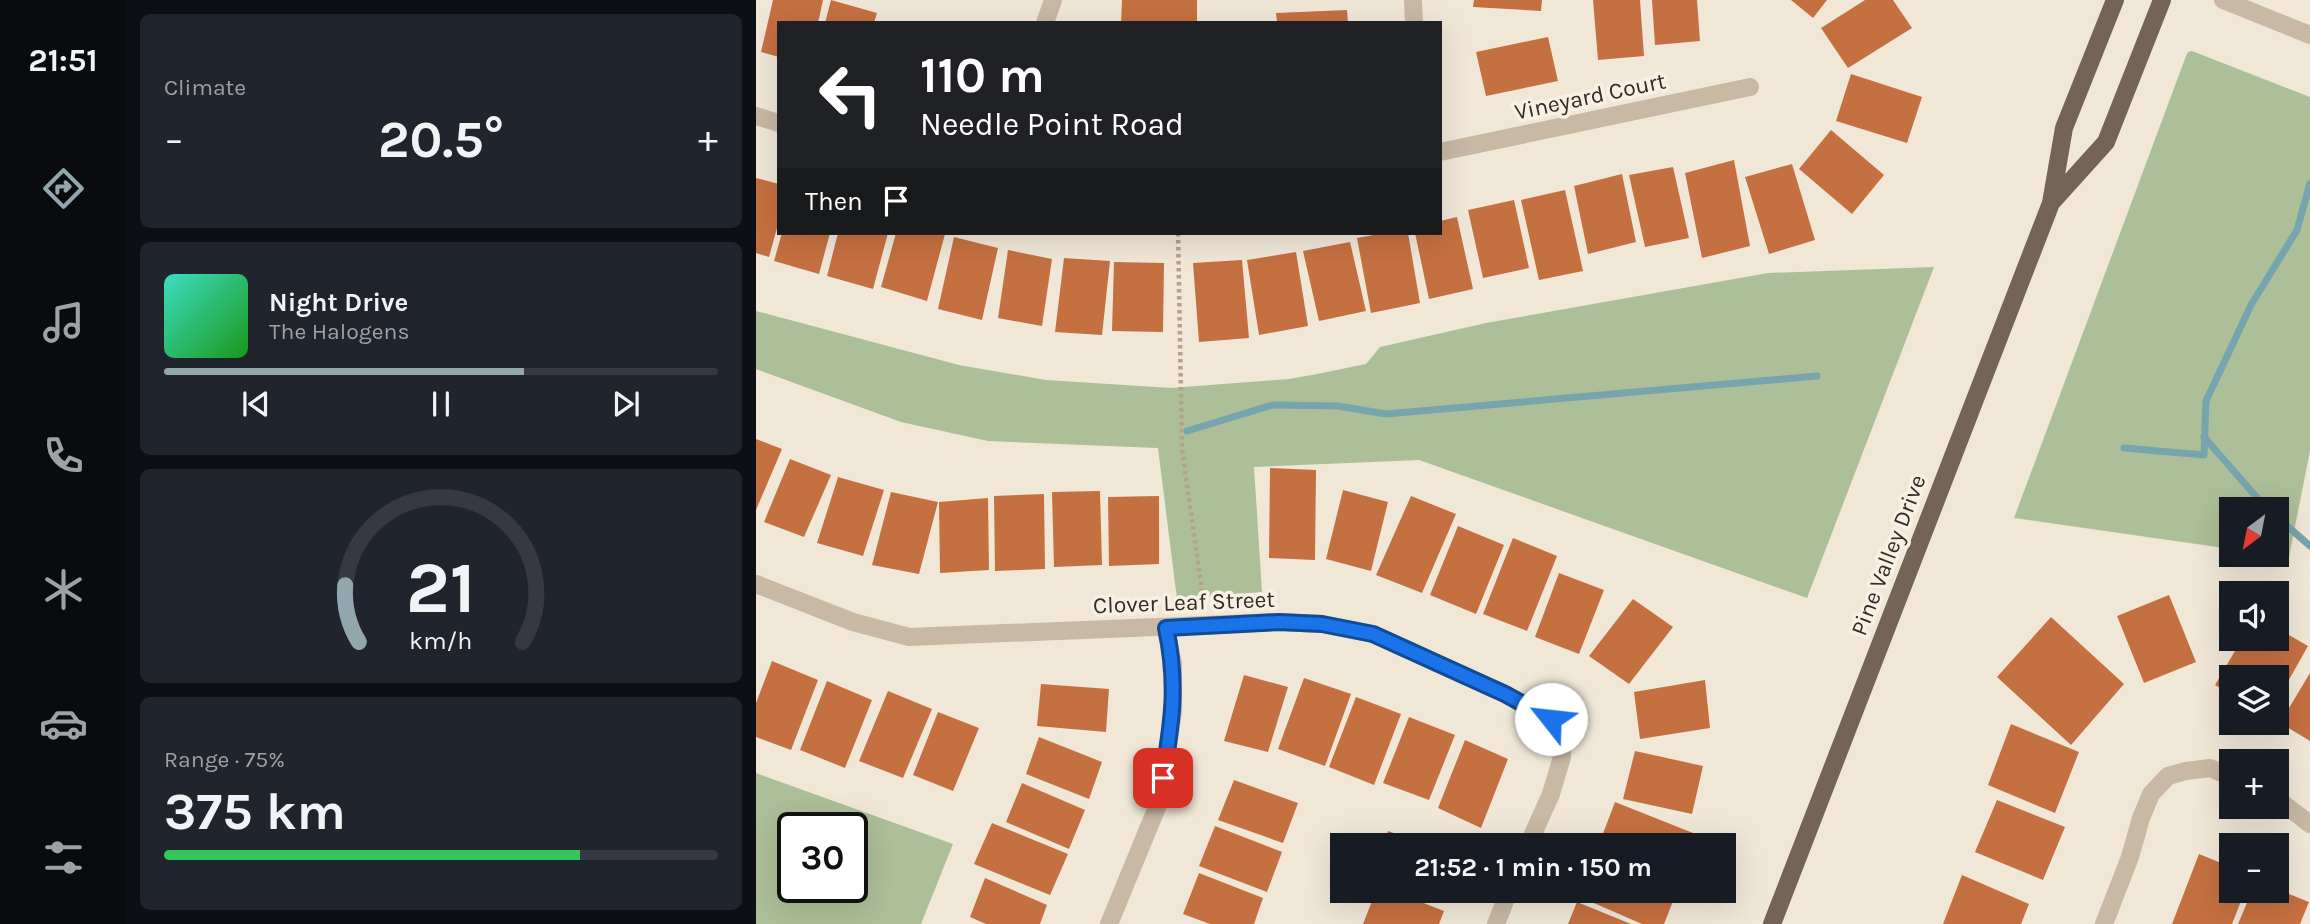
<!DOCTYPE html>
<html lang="en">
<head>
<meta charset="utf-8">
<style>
  body { margin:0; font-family:Karla,sans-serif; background:#20242c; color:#f1f3f6; height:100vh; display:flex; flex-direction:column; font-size:26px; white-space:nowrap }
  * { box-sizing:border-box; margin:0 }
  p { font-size:23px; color:#9ea1a6 }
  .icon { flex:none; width:38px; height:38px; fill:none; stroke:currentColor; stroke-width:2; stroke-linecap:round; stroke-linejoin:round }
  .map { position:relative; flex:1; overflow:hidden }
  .panel { display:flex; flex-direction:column; gap:14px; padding:14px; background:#0d0f14; width:630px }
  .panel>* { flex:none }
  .top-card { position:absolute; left:21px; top:21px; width:665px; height:214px; border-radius:0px; box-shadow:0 7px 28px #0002; background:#202124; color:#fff; overflow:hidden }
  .needle { width:46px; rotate:212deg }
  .buttons { position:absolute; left:1463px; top:497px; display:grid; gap:14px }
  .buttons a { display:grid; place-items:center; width:70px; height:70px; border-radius:0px; background:#171b24; box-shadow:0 7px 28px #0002; font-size:35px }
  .speed { position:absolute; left:21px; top:812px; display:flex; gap:14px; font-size:35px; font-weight:700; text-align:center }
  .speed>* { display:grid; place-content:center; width:91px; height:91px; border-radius:50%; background:#171b24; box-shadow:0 7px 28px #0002; line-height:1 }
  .speed .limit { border:4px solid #111; border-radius:10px; background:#fff; color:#111 }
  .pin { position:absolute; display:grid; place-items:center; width:60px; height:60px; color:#fff; margin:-30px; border-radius:14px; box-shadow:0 4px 10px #0006 }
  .me { position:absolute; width:77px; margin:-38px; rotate:299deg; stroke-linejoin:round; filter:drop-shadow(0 0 5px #0008) }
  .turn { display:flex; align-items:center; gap:24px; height:147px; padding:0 28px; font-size:32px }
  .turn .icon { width:91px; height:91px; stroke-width:2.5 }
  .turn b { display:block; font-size:49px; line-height:60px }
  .then { display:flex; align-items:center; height:66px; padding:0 28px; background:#0003; gap:14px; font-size:26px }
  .big { font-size:52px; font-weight:700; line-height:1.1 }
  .panel .tile { flex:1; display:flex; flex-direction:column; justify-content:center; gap:10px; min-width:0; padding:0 24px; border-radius:10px; background:#20242c }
  .panel .dial { align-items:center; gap:0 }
  .dial svg { height:182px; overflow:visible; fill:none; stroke:#363941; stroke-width:7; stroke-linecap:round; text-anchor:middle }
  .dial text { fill:#f1f3f6; stroke:none }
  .song { display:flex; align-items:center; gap:21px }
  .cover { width:84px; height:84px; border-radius:10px; background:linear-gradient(135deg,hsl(170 70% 55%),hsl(120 70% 35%)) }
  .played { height:7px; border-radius:4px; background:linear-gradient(90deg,#91a7ad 65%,#363941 65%) }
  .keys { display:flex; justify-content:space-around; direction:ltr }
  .heat { display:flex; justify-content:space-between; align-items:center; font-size:38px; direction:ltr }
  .charge { height:10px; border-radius:5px; background:linear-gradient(90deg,#34c759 75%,#363941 0) }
  .trip { position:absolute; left:574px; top:833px; width:406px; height:70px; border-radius:0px; background:#171b24; box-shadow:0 7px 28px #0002; font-weight:700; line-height:70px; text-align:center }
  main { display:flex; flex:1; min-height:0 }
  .tab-bar { display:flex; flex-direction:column; width:126px; justify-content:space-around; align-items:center; background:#090b0e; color:#9ea1a6 }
  .tab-bar .icon { width:49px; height:49px }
  .tab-bar .active { color:#91a7ad }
  .tab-bar b { font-size:32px; color:#f1f3f6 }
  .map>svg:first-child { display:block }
  .green { fill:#adbf98; fill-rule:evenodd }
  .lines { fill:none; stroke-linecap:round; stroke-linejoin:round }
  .stream { stroke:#77a5ad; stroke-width:7 }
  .building { fill:#c57041 }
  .path { stroke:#b4a28e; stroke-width:4.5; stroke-dasharray:3.5 3.5; stroke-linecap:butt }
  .minor { stroke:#c8b8a4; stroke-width:18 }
  .major { stroke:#756456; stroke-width:18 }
  .route-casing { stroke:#114b97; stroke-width:18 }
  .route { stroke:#1a73e8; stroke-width:12 }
  .labels { text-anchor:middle; stroke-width:7; stroke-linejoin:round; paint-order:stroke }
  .street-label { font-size:23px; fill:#332b25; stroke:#f8f1e3 }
</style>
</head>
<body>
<main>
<nav class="tab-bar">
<b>21:51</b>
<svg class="icon active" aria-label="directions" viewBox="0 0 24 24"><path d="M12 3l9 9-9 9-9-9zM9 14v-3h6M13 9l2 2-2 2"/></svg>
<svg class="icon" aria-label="music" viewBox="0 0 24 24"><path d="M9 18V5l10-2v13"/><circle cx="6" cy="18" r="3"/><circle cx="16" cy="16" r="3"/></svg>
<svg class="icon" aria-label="phone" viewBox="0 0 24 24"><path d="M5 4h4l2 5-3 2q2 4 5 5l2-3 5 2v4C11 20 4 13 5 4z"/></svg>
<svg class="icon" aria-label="climate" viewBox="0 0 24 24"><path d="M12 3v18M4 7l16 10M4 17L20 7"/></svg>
<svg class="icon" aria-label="car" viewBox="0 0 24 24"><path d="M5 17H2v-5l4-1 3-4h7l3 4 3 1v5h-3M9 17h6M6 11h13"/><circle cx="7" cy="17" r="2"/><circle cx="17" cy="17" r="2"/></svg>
<svg class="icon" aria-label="filters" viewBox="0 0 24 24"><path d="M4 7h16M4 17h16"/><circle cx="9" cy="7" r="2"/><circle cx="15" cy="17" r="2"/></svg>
</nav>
<section class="panel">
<div class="tile"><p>Climate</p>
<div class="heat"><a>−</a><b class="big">20.5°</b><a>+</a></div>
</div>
<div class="tile">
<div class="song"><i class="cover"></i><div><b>Night Drive</b><p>The Halogens</p></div></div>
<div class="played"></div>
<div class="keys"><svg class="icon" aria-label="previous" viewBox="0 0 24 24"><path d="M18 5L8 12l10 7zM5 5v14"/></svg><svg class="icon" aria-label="pause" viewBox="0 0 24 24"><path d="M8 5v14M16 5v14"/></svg><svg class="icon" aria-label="next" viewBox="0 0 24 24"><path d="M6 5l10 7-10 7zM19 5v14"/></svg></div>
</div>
<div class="tile dial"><svg viewBox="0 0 100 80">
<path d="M14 69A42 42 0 1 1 86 69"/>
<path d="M14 69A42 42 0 0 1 8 44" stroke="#91a7ad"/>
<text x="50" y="56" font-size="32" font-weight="700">21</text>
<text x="50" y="72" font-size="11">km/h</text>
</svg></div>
<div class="tile"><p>Range · 75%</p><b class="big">375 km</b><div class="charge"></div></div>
</section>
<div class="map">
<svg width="1554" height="924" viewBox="0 0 1554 924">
  <rect width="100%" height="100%" fill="#f0e7d7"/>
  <path class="green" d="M 1436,51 L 1554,97 L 1554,451 L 1533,557 L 1516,555 L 1521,555 L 1521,509 L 1475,509 L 1475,549 L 1258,518 L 1430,56 L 1432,52 Z
    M 1178,267 L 1051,598 L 663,460 L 498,467 L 506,592 L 421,599 L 402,448 L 232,441 L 145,422 L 0,369 L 0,311 L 203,365 L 290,380 L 415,388 L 533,379 L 556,375 L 610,364 L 624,347 L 730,323 L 1012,273 Z
    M 0,773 L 197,844 L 165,924 L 0,924 ZM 37,828 L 96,828 L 96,887 L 37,887 Z"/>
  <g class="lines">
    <path class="stream" d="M 431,431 L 516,405 L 582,406 L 630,414 L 1061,376
      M 1448,437 L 1511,509
      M 1368,448 L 1448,455 L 1450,401 L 1495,305 L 1541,230 L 1554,183
      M 1521,517 L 1554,546"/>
  </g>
  <path class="building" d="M 17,0 L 67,0 L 62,23 L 23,23 L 23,57 L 5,52 Z
    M 75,0 L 121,13 L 118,23 L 69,23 Z
    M 366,0 L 441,0 L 441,23 L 365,23 Z
    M 718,0 L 786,0 L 785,11 L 717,7 Z
    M 837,0 L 884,0 L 888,56 L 842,60 Z
    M 896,0 L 941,0 L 944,41 L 899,45 Z
    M 1035,0 L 1071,0 L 1057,18 Z
    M 1109,0 L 1137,0 L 1156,28 L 1092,68 L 1065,28 Z
    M 591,10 L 592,23 L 521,23 L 520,13 Z
    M 792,37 L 802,81 L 730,96 L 720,52 Z
    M 1095,74 L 1166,97 L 1151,143 L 1080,121 Z
    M 1075,130 L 1128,175 L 1096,214 L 1043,169 Z
    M 978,160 L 994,246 L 946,258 L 929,173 Z
    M 1036,164 L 1059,240 L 1013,254 L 989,177 Z
    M 917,167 L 933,238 L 889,247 L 873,175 Z
    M 866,174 L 880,242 L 832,254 L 818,186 Z
    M 0,178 L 23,184 L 23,221 L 13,257 L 0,253 Z
    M 809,190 L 827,271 L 783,280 L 765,200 Z
    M 758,200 L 773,268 L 727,278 L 712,210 Z
    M 701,217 L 717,289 L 673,299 L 659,233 L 684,233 L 684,221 Z
    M 26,233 L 74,233 L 63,274 L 18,261 Z
    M 82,233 L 132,233 L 117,289 L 71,276 Z
    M 140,233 L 189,234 L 171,301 L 125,287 Z
    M 629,233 L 652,233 L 664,303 L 615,313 L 601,238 Z
    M 198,237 L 242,248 L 226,320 L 182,309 Z
    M 594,242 L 610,311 L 563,321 L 547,251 Z
    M 252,250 L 296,259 L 286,326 L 242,318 Z
    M 540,252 L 552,326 L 503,335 L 491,260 Z
    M 308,258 L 354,261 L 346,335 L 299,332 Z
    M 486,260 L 493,338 L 443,342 L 437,263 Z
    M 358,262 L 408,263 L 407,332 L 356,331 Z
    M 0,439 L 26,449 L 0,510 Z
    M 34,459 L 75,475 L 48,537 L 8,522 Z
    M 514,468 L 560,470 L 559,560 L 513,558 Z
    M 82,477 L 128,490 L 107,556 L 61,543 Z
    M 587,490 L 632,502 L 615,571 L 570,559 Z
    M 344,491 L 346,565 L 298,567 L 296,492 Z
    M 135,492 L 182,502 L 163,574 L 116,565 Z
    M 288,494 L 289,569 L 239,571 L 238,496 Z
    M 403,496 L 403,564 L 353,566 L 352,497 Z
    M 655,496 L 700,514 L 666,593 L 620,575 Z
    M 232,498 L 233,570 L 184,573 L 183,502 Z
    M 702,526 L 748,545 L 720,614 L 674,595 Z
    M 757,538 L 801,556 L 771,631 L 727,614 Z
    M 803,573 L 848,590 L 823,654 L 779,637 Z
    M 1413,595 L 1440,662 L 1388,683 L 1361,616 Z
    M 877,599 L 917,627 L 873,684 L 833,656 Z
    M 1295,617 L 1368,684 L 1315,745 L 1241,677 Z
    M 1521,628 L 1552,646 L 1521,701 L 1521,677 L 1475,677 L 1475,695 L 1459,685 L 1486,639 L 1521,639 Z
    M 16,661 L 62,680 L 35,750 L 0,737 L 0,703 Z
    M 1554,673 L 1554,741 L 1524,723 Z
    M 488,675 L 532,687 L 512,752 L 468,741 Z
    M 548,678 L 595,694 L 569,766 L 522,749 Z
    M 949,680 L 954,728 L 884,739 L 878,692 Z
    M 71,681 L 116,700 L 89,768 L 44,750 Z
    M 285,684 L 353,689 L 350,732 L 281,726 Z
    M 132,691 L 176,709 L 147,778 L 103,761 Z
    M 600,697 L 645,714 L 618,785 L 573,767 Z
    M 182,712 L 223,728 L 197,791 L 157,775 Z
    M 653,717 L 699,735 L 673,800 L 627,783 Z
    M 1255,724 L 1323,752 L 1299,813 L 1232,785 Z
    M 283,737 L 346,762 L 333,799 L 270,774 Z
    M 709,740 L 752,759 L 725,828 L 682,808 Z
    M 879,751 L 947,766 L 936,814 L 867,799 Z
    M 478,780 L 542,803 L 527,843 L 462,820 Z
    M 266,783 L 329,810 L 313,849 L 250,822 Z
    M 1241,800 L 1309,827 L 1287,880 L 1219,852 Z
    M 859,802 L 937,833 L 932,845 L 843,844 Z
    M 236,823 L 312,854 L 294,895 L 218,864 Z
    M 459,826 L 526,852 L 511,892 L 443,866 Z
    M 632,831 L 672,845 L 627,845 Z
    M 1443,854 L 1475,867 L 1475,891 L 1489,891 L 1476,924 L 1416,924 Z
    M 443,873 L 507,898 L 498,924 L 454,924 L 427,914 Z
    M 1206,875 L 1273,904 L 1265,924 L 1187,924 Z
    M 229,878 L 291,905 L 284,924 L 230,924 L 214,917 Z
    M 1521,889 L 1553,902 L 1544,924 L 1482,924 L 1496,891 Z
    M 620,891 L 637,891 L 688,911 L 683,924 L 607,924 Z
    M 657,891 L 694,891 L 689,902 Z
    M 827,891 L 921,891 L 908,924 L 886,924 L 824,897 Z
    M 821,902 L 875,924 L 812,924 Z"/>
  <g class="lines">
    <path class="path" d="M 422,233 L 426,449 L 448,605"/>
    <path class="minor" d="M 657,0 L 658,23
      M 1467,0 L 1554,35
      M 289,23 L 297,0
      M 0,116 L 23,123
      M 684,152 L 994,87
      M 0,584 L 97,622 L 153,637 L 523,622 L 566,624 L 617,634 L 749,694 L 795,719 L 806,735 L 806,757 L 795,794 L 772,845
      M 1521,799 L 1554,824
      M 353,924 L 404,800 L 417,712 L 417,664 L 410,628
      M 740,924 L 753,891
      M 1348,924 L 1374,857 L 1385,818 L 1395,794 L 1412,776 L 1430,771 L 1454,768 L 1475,777"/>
    <path class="major" d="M 1295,203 L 1350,142 L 1406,0
      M 1016,924 L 1295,203 L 1308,128 L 1359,0"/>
  </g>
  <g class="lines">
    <defs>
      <path id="route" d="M 407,778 C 416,722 422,684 410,628 L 523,622 L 566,624 L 617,634 L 749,694 L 795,719"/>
    </defs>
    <use href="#route" class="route-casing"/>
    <use href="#route" class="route"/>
  </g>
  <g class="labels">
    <g class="street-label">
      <text transform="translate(834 96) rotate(-12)" y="8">Vineyard Court</text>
      <text transform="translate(1132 555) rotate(-69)" y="8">Pine Valley Drive</text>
      <text transform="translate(428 602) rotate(-2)" y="8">Clover Leaf Street</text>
    </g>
  </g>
</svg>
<div class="buttons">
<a><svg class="needle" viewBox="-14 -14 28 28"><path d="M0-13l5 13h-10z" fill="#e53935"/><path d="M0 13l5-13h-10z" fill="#9ea1a6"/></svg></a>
<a><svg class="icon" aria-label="sound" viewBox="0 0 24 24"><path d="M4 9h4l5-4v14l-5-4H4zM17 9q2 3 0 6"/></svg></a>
<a><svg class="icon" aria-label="layers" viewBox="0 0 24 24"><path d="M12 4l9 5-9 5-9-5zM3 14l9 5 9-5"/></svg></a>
<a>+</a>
<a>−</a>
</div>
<div class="speed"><div class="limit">30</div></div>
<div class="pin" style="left:407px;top:778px;background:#d93025"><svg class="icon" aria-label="arrive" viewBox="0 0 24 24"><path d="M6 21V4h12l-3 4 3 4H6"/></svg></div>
<svg class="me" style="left:795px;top:719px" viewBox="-20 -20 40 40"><circle r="19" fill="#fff"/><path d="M0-13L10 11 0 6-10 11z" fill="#1a73e8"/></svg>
<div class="trip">21:52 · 1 min · 150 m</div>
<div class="top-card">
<div class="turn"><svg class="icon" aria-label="left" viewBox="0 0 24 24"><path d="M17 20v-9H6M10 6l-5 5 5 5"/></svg><div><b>110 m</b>Needle Point Road</div></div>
<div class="then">Then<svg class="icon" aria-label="arrive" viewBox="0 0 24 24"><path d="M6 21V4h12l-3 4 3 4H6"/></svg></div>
</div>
</div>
</main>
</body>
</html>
